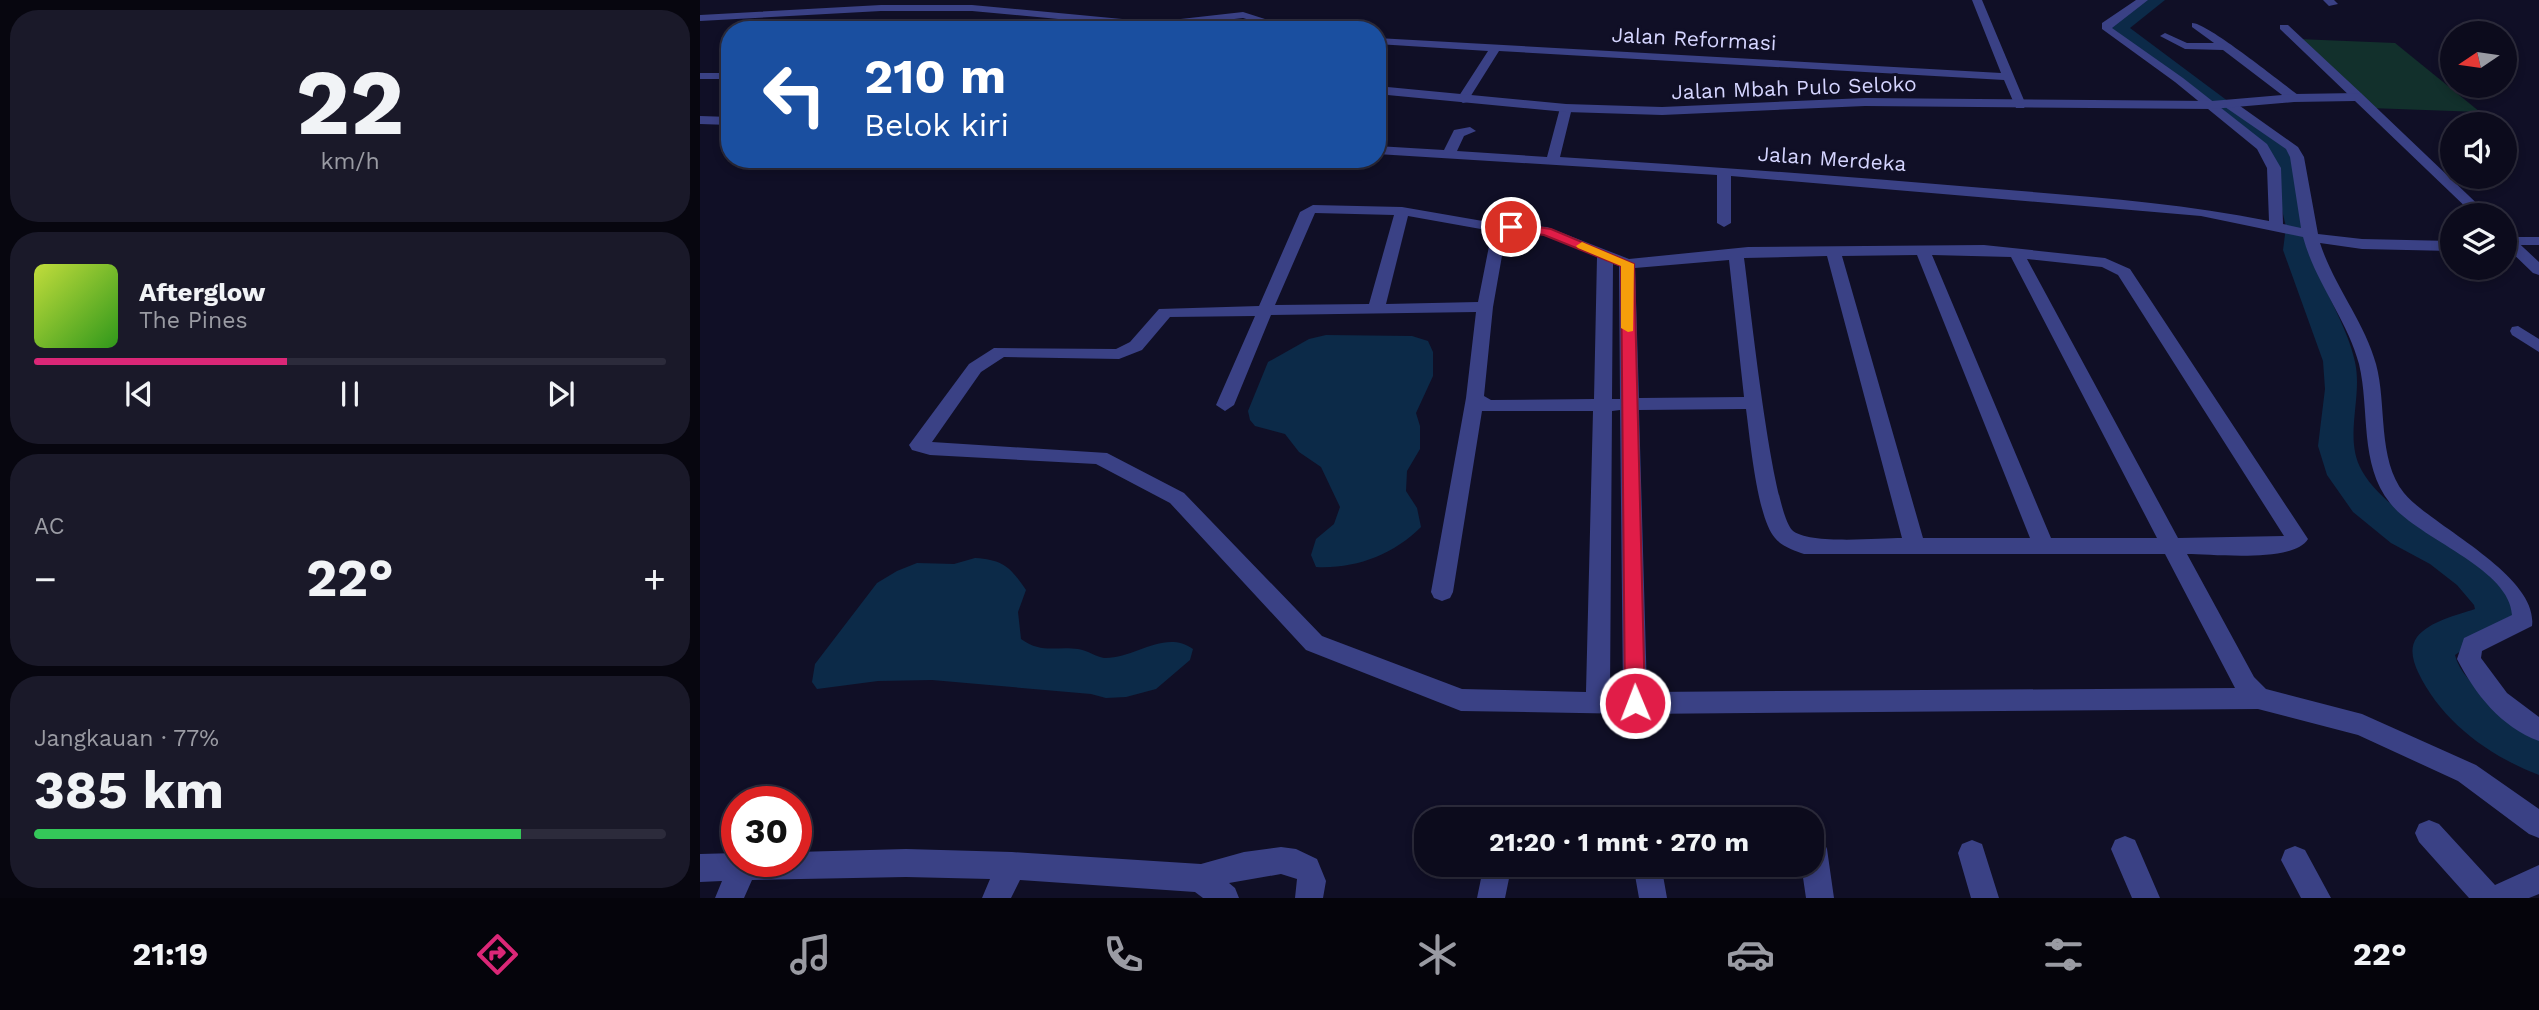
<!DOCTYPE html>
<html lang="id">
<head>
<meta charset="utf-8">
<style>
  body { margin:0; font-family:"Work Sans",sans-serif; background:#1a1929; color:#f1f3f6; height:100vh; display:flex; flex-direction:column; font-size:26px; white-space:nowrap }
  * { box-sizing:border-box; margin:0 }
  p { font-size:23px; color:#9a9ba3 }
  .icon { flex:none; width:38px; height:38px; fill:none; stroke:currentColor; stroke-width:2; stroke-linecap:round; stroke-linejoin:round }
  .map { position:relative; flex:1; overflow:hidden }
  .side { display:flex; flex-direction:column; gap:10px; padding:10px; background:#07060f; width:700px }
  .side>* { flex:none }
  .hud { position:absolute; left:21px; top:21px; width:665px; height:147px; border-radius:28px; box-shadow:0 4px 10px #0003,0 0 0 2px #2c2b3b; background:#1a4fa0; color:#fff; overflow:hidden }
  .needle { width:46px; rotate:257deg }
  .buttons { position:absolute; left:1740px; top:21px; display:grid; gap:14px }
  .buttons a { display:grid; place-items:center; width:77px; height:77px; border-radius:50%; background:#0c0b1c; box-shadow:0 4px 10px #0003,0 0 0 2px #2c2b3b; font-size:35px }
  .speed { position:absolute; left:21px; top:786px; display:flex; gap:14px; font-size:35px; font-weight:700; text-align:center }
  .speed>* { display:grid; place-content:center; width:91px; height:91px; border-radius:50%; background:#0c0b1c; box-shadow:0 4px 10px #0003,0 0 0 2px #2c2b3b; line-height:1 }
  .speed .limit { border:10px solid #d22; background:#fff; color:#111 }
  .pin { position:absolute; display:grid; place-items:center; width:60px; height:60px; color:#fff; margin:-30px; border:4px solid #fff; border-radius:50%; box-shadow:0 2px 7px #0007 }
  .me { position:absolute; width:77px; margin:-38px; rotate:359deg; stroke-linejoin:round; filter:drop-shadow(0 0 5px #0008) }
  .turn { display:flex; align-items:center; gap:24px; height:147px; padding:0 28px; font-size:32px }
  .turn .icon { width:91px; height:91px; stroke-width:2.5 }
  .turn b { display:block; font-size:49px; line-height:60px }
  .big { font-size:52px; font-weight:700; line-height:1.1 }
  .side .tile { flex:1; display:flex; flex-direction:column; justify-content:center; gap:10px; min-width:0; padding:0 24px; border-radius:28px; background:#1a1929 }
  .side .dial { align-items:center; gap:0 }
  .dial b { font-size:91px; line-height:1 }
  .song { display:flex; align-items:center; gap:21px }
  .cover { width:84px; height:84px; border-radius:10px; background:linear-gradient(135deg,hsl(70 70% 55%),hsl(110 70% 35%)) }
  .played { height:7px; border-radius:4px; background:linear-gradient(90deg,#db2777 40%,#2c2b3b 40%) }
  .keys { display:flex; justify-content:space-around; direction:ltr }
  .heat { display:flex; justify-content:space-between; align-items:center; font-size:38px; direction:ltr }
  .charge { height:10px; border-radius:5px; background:linear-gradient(90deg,#34c759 77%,#2c2b3b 0) }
  .trip { position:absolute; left:714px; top:807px; width:410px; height:70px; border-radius:28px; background:#0c0b1c; box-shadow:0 4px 10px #0003,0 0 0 2px #2c2b3b; font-weight:700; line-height:70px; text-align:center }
  .tabs { display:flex; height:112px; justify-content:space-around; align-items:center; background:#05040b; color:#9a9ba3 }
  .tabs .icon { width:49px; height:49px }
  .tabs .active { color:#db2777 }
  .tabs b { font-size:32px; color:#f1f3f6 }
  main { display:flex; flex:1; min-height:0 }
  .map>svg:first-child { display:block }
  .green { fill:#12302c }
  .water { fill:#0c2a48 }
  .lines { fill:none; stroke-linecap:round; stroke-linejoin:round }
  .river { fill:#0c2a48; fill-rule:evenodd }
  .minor { fill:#3a4185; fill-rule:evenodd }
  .tertiary { fill:#3a4185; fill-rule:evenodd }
  .route { fill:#e11d48; stroke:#92132f; stroke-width:2 }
  .slow { fill:#f59e0b }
  .labels { text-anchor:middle; stroke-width:6; stroke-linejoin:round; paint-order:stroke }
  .far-street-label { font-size:21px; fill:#d5d5ff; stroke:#100f26 }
</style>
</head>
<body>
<main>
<section class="side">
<div class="tile dial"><b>22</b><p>km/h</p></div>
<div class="tile">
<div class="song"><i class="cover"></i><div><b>Afterglow</b><p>The Pines</p></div></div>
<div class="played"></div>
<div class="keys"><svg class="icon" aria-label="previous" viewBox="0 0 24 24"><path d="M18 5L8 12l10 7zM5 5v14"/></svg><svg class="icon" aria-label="pause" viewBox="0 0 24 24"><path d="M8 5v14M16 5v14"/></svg><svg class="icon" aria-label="next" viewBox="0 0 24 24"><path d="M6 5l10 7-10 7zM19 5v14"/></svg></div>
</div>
<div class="tile"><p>AC</p>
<div class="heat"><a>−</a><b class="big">22°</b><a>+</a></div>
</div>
<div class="tile"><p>Jangkauan · 77%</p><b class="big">385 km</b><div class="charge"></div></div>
</section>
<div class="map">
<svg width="1839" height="898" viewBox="0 0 1839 898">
  <rect width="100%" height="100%" fill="#100f26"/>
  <path class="green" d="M 1598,39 L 1695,43 L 1780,112 L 1670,108 Z"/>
  <path class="water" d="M 626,335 L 712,336 L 728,341 L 733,352 L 733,376 L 716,413 L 720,426 L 720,449 L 707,471 L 706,491 L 717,508 L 721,527 C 693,555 655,569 616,567 L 611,555 L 616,539 L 634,524 L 640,507 L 621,467 L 599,452 L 585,434 L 555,426 L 550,420 L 548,411 L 568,362 L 609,339 Z
    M 275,558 C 304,560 310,567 326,590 L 318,612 L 321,639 C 342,654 355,646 378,649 C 387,650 396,657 404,658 C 435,659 464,629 493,649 L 490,660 L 456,689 L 426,697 L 406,698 L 391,694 L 232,680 L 178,681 L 117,689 L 112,682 L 115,664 L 177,583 L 197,571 L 217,563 L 254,564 Z"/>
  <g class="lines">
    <path class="river" d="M 1444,0 L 1465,0 L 1430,28 L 1588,146 C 1603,166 1602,177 1606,200 C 1607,209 1611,218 1612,226 C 1613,235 1609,244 1612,253 C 1622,290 1647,324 1655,362 C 1663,398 1643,438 1662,471 C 1674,492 1696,509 1716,522 C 1748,543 1838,578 1812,630 L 1768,646 L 1755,655 C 1762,686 1813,716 1839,731 L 1839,775 C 1789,756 1741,721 1718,672 C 1713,661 1709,648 1717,637 C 1730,621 1757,615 1775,609 L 1774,605 L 1757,585 L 1730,564 L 1691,543 L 1653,512 L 1627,475 L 1618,446 L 1625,389 L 1623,361 L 1583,250 L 1586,227 L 1580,201 L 1579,172 L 1570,155 L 1411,32 L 1408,28 L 1411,24 Z"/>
    <path class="minor" d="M 1272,0 L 1282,0 L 1326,105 L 1324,108 L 1316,108 L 1304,80 L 799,51 L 767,102 L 763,103 L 757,99 L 788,51 L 677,44 L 677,38 L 1301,73 Z
      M 1436,0 L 1448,0 L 1412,28 L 1483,78 L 1567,144 L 1581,168 L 1583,224 L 1601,228 L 1590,157 L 1586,149 L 1525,107 L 1525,101 L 1533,101 L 1598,147 L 1604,157 L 1618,234 L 1662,239 L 1752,241 L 1752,251 L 1662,249 L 1620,243 C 1634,286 1664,321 1676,364 C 1687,404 1677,459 1704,493 C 1730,525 1839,575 1832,626 L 1782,651 L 1781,658 L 1807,693 L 1839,717 L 1839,741 C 1801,727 1775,694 1757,659 L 1764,638 L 1812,615 C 1810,568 1718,539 1690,503 C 1659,464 1670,410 1659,364 C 1647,319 1615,282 1603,237 L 1501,216 L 1031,176 L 1031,223 L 1024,227 L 1017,223 L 1017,175 L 677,154 L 677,146 L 744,150 L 754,130 L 770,127 L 776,131 L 764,136 L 757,151 L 847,157 L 860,108 L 866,104 L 872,108 L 860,157 C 1002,166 1143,176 1284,188 C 1379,196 1475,202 1569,221 L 1567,168 L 1557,149 L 1475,82 L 1402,29 L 1402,23 Z
      M 1623,0 L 1634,0 L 1638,4 L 1629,6 Z
      M 181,5 L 272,5 L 454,22 L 543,12 L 600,30 L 583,30 L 543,18 L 454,28 L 272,11 L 181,11 L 0,21 L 0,15 Z
      M 1492,23 C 1506,22 1582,83 1598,95 L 1598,101 L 1590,101 L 1523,50 L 1485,49 L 1460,36 L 1465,33 L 1487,43 L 1514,43 L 1492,27 Z
      M 1580,25 L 1588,25 L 1662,94 L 1662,100 L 1654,100 L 1580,29 Z
      M 0,116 L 30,117 L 30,125 L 0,124 Z
      M 613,205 L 702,207 L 800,224 L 847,227 L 929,259 L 1048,247 L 1284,245 L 1405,258 L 1430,269 L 1608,539 C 1594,563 1513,554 1487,554 L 1554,677 L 1566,689 L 1662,714 L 1776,765 L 1839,809 L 1839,838 L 1829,834 L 1758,781 L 1658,735 L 1558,709 L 935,714 L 761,711 L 606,650 L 470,503 L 396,464 L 230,455 L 212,450 L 209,445 L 269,364 L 294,348 L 416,349 L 430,342 L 459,309 L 559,306 L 600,212 ZM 615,213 L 694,215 L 669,304 L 575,305 ZM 708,216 L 792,231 L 778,302 L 686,304 ZM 806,233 L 845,235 L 897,257 L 894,399 L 791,400 L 784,396 L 793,307 ZM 1217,255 L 1330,538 L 1223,538 L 1142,256 ZM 1232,255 L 1311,257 L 1457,538 L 1351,538 ZM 1127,256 L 1202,538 C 1179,538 1108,545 1092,530 C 1071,507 1050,300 1044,258 ZM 1327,259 L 1402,267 L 1418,275 L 1584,536 L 1478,538 ZM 1029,260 L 1044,397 L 939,398 L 935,268 ZM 913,264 L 919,266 L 920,399 L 912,399 ZM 776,312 L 766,398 L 731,592 L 734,598 L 742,601 L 750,598 L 753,592 L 782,411 L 893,411 L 886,692 L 762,689 L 622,636 L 484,493 L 407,453 L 232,442 L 281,372 L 304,357 L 419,359 L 442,350 L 470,317 L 555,316 L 516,405 L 525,411 L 534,405 L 571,315 ZM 1046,409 C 1050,438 1057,518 1075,538 C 1081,546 1095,551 1104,554 L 1465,554 L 1535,688 L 947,692 L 939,410 ZM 920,410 L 923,692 L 910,692 L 912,411 Z
      M 1804,237 L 1839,237 L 1839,245 L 1804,245 Z
      M 1818,326 L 1839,339 L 1839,352 L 1812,335 L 1810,331 L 1812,327 Z
      M 1729,820 L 1739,824 L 1795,885 L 1839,865 L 1839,894 L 1829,898 L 1769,898 L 1719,842 L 1715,833 L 1719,824 Z
      M 1111,836 L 1123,840 L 1127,849 L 1134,898 L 1106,898 L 1101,864 L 1111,864 Z
      M 1425,836 L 1435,840 L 1460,898 L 1432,898 L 1411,849 L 1415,840 Z
      M 1272,840 L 1282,844 L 1299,898 L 1271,898 L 1258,853 L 1262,844 Z
      M 1595,846 L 1605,850 L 1631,898 L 1601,898 L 1581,860 L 1585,850 Z
      M 581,847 L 596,849 L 617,859 L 626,881 L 623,898 L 595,898 L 597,879 L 581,874 L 529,883 L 535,888 L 539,898 L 503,898 L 495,892 L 320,880 L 311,898 L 282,898 L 290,879 L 206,877 L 52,880 L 44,898 L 15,898 L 22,881 L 0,882 L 0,854 L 37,853 L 37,861 L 96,861 L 96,852 L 206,849 L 312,852 L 501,864 L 544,852 Z
      M 784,864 L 812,864 L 805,898 L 777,898 Z
      M 933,864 L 961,864 L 967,898 L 939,898 Z"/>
    <path class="tertiary" d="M 0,73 L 30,73 L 30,79 L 0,79 Z
      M 677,86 L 866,104 L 962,107 L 1165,98 L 1512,101 L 1594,94 L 1658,93 L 1662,94 L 1789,215 L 1774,215 L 1655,101 L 1594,102 L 1512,109 L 1165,106 L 962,115 L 866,112 L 677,94 Z
      M 1804,233 L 1809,234 L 1839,262 L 1839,275 L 1833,273 L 1804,245 Z"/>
  </g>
  <path class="route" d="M 811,223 L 851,229 L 934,264 L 945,703 L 942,709 L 935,712 L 928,709 L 925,703 L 921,266 L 844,235 L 807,230 L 805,227 Z"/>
  <path class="slow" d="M 882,242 L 934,264 L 933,331 L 928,332 L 921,328 L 921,266 L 878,248 L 876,246 Z"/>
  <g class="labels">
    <g class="far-street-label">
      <text transform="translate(994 39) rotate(3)" y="7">Jalan Reformasi</text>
      <text transform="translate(1094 88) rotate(-2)" y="7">Jalan Mbah Pulo Seloko</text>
      <text transform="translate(1132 159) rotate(4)" y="7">Jalan Merdeka</text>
    </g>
  </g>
</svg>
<div class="buttons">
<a><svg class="needle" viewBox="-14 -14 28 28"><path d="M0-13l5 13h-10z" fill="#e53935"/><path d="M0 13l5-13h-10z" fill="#9a9ba3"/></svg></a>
<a><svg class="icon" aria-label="sound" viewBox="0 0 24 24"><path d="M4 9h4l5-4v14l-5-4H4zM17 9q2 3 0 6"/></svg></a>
<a><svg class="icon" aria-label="layers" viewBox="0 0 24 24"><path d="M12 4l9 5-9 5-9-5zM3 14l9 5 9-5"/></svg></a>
</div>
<div class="speed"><div class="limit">30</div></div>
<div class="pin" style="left:811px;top:227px;background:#d93025"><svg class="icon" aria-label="arrive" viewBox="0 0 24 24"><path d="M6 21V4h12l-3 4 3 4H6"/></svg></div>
<svg class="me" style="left:935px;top:703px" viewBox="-20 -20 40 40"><circle r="17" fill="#e11d48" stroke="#fff" stroke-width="3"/><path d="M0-11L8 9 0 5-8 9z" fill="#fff"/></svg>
<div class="trip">21:20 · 1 mnt · 270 m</div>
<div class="hud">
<div class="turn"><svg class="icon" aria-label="left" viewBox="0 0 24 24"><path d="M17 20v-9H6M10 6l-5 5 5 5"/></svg><div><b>210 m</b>Belok kiri</div></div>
</div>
</div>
</main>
<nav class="tabs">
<b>21:19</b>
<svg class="icon active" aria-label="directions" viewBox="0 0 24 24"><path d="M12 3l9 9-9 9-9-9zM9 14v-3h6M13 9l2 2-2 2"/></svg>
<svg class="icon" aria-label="music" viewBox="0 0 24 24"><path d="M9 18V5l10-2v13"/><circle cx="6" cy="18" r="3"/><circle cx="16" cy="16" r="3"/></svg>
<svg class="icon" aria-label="phone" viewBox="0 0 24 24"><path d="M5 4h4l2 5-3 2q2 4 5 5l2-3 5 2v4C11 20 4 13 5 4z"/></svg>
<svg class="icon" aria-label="climate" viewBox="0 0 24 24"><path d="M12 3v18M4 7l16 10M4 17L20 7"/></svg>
<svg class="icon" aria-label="car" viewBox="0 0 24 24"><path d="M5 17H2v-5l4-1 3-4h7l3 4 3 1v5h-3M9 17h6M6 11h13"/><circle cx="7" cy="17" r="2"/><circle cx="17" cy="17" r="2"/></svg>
<svg class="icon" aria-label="filters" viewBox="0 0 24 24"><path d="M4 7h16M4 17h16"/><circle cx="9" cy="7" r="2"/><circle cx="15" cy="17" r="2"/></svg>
<b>22°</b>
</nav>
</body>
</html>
